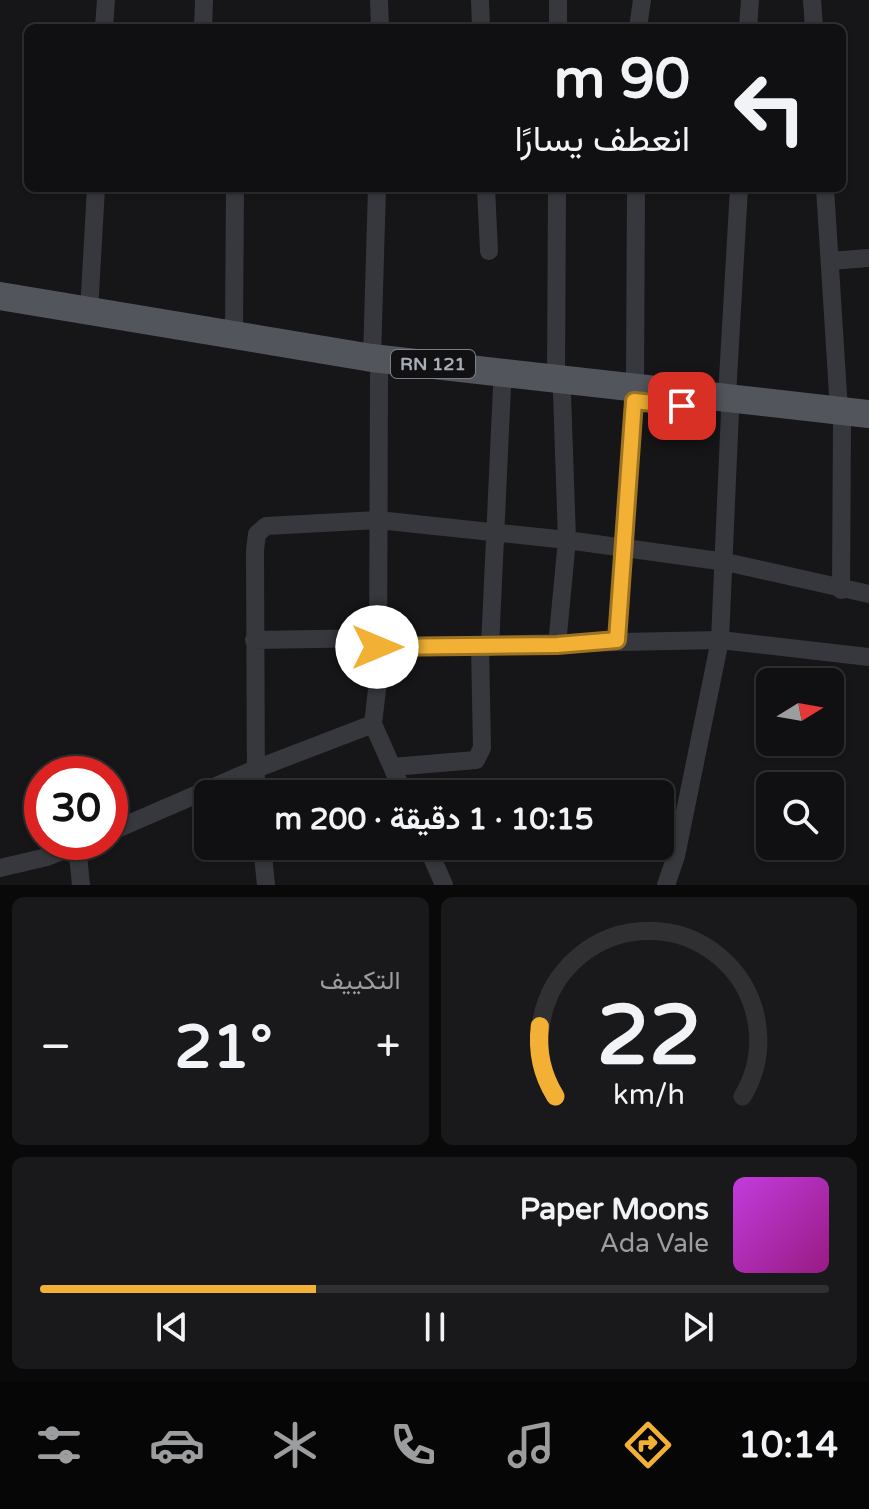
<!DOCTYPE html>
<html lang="ar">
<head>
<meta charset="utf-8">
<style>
  body { margin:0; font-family:"Varela Round",Vazirmatn,sans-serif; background:#19191b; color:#f1f3f6; direction:rtl; height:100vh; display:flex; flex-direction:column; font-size:30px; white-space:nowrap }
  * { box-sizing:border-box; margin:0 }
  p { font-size:26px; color:#9c9d9f }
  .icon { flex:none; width:44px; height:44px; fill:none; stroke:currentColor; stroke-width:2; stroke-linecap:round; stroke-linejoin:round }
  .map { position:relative; height:885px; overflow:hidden; direction:ltr }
  .panel { display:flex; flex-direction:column; gap:12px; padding:12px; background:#09090a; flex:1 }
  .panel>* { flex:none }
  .top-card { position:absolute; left:24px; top:24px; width:822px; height:168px; border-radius:12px; box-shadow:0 2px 6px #0004,0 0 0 2px #303032; direction:rtl; background:#101012; color:#f1f3f6; overflow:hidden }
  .needle { width:52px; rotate:79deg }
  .tools { position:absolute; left:756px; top:668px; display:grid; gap:16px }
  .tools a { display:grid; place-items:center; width:88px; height:88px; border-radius:12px; background:#101012; box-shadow:0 2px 6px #0004,0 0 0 2px #303032; font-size:40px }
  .speed { position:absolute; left:24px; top:756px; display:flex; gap:16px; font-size:40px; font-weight:700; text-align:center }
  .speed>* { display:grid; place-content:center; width:104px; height:104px; border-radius:50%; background:#101012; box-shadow:0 2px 6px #0004,0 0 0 2px #303032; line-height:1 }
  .speed .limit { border:12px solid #d22; background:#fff; color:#111 }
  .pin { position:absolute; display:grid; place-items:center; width:68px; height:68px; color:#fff; margin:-34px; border-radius:16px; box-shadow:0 4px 12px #0006 }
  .me { position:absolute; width:88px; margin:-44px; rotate:90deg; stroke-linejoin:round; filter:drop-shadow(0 0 6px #0008) }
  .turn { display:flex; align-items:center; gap:28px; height:168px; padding:0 24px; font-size:36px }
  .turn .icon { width:104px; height:104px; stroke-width:2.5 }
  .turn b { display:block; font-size:56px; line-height:68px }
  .big { font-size:60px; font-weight:700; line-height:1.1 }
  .panel .widget { flex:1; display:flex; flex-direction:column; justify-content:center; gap:12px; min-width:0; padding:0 28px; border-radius:12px; background:#19191b }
  .panel .dial { align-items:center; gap:0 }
  .dial svg { height:208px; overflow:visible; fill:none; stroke:#303032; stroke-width:7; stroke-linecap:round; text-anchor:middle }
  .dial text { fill:#f1f3f6; stroke:none }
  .song { display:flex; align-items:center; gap:24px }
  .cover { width:96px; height:96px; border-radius:12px; background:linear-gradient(135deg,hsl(290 70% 55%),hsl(310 70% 35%)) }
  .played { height:8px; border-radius:4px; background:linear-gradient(90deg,#f2b134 35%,#303032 35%) }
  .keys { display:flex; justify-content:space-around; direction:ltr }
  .heat { display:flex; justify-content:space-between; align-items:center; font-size:44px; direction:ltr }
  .panel .tiles { flex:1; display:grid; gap:12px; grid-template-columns:1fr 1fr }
  .widget:last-child { grid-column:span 2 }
  .trip { position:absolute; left:194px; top:780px; width:480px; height:80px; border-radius:12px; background:#101012; box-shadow:0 2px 6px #0004,0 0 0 2px #303032; font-weight:700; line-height:80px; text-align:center; direction:rtl }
  .menu { display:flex; height:128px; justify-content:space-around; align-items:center; background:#060607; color:#9c9d9f }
  .menu .icon { width:56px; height:56px }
  .menu .current { color:#f2b134 }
  .menu b { font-size:36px; color:#f1f3f6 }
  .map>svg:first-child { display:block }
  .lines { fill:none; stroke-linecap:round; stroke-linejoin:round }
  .minor { stroke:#37383d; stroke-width:18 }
  .primary { stroke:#53555c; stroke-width:28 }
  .route-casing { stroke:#9d7322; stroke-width:20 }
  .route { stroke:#f2b134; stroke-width:14 }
  .labels { text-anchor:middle; stroke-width:8; stroke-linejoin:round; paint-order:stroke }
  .shield { fill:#111113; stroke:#7b7e86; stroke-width:2 }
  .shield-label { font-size:18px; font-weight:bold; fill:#a8adb8 }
</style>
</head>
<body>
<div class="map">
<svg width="869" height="885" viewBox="0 0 869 885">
  <rect width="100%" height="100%" fill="#161618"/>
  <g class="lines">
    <path class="minor" d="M 379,0 L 380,28
      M 480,0 L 481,28
      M 812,0 L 814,28
      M 104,28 L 106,0
      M 203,28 L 204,0
      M 558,28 L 558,0
      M 638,28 L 642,0
      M 748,28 L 750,0
      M 486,188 L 489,251
      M 825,188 L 839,410
      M 830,261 L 869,258
      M 89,311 L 96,188
      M 234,335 L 235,188
      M 372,358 L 377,188
      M 556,377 L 557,188
      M 635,385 L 636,188
      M 727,396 L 739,188
      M 841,590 L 842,424
      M 254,640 L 378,638
      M 617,640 L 634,401
      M 557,645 L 567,540 L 562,393
      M 377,647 L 720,640 L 869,657
      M 490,647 L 502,387
      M 373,724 L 404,794
      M 392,767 L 476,760 L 482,748 L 480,647
      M 256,794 L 255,550 L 257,534 L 266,526 L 378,520 L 567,540 L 726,562 L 869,594
      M 110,832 L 253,770 L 373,724 L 378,681 L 379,374
      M 77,845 L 81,885
      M 262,846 L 266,885
      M 427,846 L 444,885
      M 0,868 L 47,857 L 85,842
      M 666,885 L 676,856 L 720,640 L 730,411"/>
    <path class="primary" d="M 0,296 L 372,358 L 869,414"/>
  </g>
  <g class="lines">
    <defs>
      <path id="route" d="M 377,647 L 557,645 L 617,640 L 634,401 L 682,406"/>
    </defs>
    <use href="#route" class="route-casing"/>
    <use href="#route" class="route"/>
  </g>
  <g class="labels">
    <rect class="shield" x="391" y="350" width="84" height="28" rx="6"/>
    <g class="shield-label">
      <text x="433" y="370">RN 121</text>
    </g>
  </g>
</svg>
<div class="tools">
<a><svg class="needle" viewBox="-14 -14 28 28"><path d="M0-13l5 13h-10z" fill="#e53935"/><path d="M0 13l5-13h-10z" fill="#9c9d9f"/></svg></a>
<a><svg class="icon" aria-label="search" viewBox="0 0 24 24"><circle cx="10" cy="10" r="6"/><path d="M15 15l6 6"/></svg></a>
</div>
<div class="speed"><div class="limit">30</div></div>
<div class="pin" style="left:682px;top:406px;background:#d93025"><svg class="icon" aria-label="arrive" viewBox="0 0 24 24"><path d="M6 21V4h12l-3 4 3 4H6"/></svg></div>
<svg class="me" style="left:377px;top:647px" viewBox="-20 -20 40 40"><circle r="19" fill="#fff"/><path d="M0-13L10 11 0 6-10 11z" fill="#f2b134"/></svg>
<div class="trip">10:15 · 1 دقيقة · 200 m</div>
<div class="top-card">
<div class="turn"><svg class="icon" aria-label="left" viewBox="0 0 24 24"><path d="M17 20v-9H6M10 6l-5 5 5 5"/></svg><div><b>90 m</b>انعطف يسارًا</div></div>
</div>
</div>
<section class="panel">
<div class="tiles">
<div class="widget dial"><svg viewBox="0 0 100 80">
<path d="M14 69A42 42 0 1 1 86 69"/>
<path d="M14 69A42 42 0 0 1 8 42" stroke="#f2b134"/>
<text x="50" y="56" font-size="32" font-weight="700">22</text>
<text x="50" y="72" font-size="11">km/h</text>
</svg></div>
<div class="widget"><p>التكييف</p>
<div class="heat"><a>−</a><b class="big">21°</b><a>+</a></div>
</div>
<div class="widget">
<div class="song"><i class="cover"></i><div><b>Paper Moons</b><p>Ada Vale</p></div></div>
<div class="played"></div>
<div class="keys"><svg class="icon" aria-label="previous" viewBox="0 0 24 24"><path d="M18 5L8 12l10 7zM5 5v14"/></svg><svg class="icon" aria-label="pause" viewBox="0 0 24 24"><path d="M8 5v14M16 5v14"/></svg><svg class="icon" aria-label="next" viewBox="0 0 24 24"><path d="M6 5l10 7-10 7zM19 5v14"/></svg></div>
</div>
</div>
</section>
<nav class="menu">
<b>10:14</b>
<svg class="icon current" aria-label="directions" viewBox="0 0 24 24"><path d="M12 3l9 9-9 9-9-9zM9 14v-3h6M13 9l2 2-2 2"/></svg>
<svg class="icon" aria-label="music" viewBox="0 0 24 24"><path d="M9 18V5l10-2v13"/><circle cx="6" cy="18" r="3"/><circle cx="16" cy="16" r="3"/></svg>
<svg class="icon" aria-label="phone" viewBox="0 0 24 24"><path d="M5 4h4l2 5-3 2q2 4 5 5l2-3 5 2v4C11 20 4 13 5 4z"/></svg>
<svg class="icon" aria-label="climate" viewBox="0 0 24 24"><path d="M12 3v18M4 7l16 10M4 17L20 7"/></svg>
<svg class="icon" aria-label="car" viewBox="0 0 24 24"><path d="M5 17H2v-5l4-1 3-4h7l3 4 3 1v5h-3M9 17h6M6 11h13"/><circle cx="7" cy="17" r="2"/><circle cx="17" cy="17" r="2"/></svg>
<svg class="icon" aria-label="filters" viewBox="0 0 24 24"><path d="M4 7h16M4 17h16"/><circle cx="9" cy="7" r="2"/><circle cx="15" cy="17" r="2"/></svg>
</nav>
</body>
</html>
